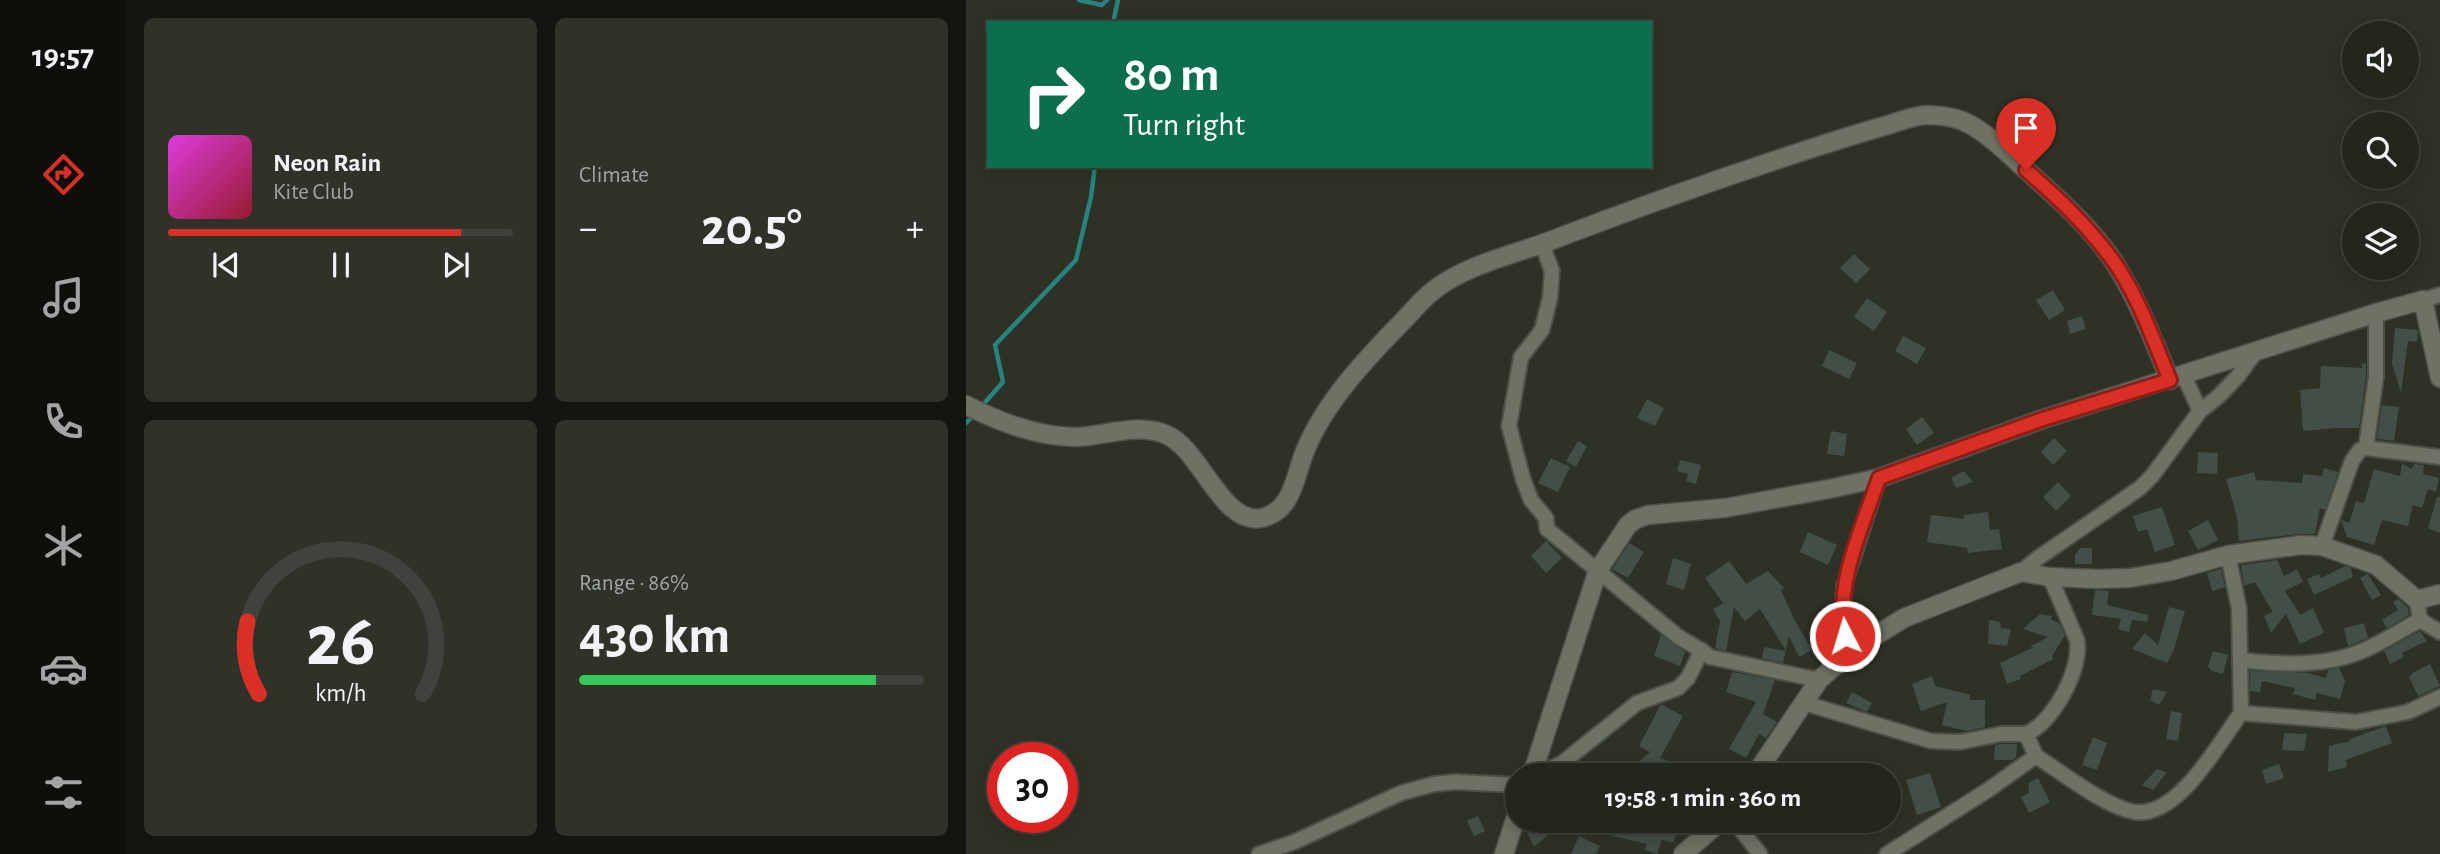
<!DOCTYPE html>
<html lang="en">
<head>
<meta charset="utf-8">
<style>
  body { margin:0; font-family:"Alegreya Sans",sans-serif; background:#2e3229; color:#f1f3f6; height:100vh; display:flex; flex-direction:column; font-size:26px; white-space:nowrap }
  * { box-sizing:border-box; margin:0 }
  p { font-size:23px; color:#a2a5a3 }
  .icon { flex:none; width:38px; height:38px; fill:none; stroke:currentColor; stroke-width:2; stroke-linecap:round; stroke-linejoin:round }
  .map { position:relative; flex:1; overflow:hidden }
  .sheet { display:flex; flex-direction:column; gap:18px; padding:18px; background:#13150f; width:840px }
  .sheet>* { flex:none }
  .top-card { position:absolute; left:21px; top:21px; width:665px; height:147px; border-radius:0px; box-shadow:0 4px 18px #0003,0 0 0 2px #3f433b; background:#0b6e4f; color:#fff; overflow:hidden }
  .controls { position:absolute; left:1376px; top:21px; display:grid; gap:14px }
  .controls a { display:grid; place-items:center; width:77px; height:77px; border-radius:50%; background:#22261c; box-shadow:0 4px 18px #0003,0 0 0 2px #3f433b; font-size:35px }
  .speed { position:absolute; left:21px; top:742px; display:flex; gap:14px; font-size:35px; font-weight:700; text-align:center }
  .speed>* { display:grid; place-content:center; width:91px; height:91px; border-radius:50%; background:#22261c; box-shadow:0 4px 18px #0003,0 0 0 2px #3f433b; line-height:1 }
  .speed .limit { border:10px solid #d22; background:#fff; color:#111 }
  .pin { position:absolute; display:grid; place-items:center; width:60px; height:60px; color:#fff; margin:-72px -30px; border-radius:50% 50% 50% 0; rotate:-45deg; box-shadow:0 0 7px #0007 }
  .pin .icon { rotate:45deg }
  .me { position:absolute; width:77px; margin:-38px; rotate:355deg; stroke-linejoin:round; filter:drop-shadow(0 0 5px #0008) }
  .turn { display:flex; align-items:center; gap:24px; height:147px; padding:0 21px; font-size:32px }
  .turn .icon { width:91px; height:91px; stroke-width:2.5 }
  .turn b { display:block; font-size:49px; line-height:60px }
  .big { font-size:52px; font-weight:700; line-height:1.1 }
  .sheet .widget { flex:1; display:flex; flex-direction:column; justify-content:center; gap:10px; min-width:0; padding:0 24px; border-radius:10px; background:#2e3229 }
  .sheet .dial { align-items:center; gap:0 }
  .dial svg { height:182px; overflow:visible; fill:none; stroke:#3f433b; stroke-width:7; stroke-linecap:round; text-anchor:middle }
  .dial text { fill:#f1f3f6; stroke:none }
  .song { display:flex; align-items:center; gap:21px }
  .cover { width:84px; height:84px; border-radius:10px; background:linear-gradient(135deg,hsl(300 70% 55%),hsl(350 70% 35%)) }
  .played { height:7px; border-radius:4px; background:linear-gradient(90deg,#d93025 85%,#3f433b 85%) }
  .keys { display:flex; justify-content:space-around; direction:ltr }
  .heat { display:flex; justify-content:space-between; align-items:center; font-size:38px; direction:ltr }
  .charge { height:10px; border-radius:5px; background:linear-gradient(90deg,#34c759 86%,#3f433b 0) }
  .sheet .tiles { flex:1; display:grid; gap:18px; grid-template-columns:repeat(2,1fr) }
  .trip { position:absolute; left:539px; top:763px; width:396px; height:70px; border-radius:35px; background:#22261c; box-shadow:0 4px 18px #0003,0 0 0 2px #3f433b; font-weight:700; line-height:70px; text-align:center }
  main { display:flex; flex:1; min-height:0 }
  .tab-bar { display:flex; flex-direction:column; width:126px; justify-content:space-around; align-items:center; background:#0e0f0b; color:#a2a5a3 }
  .tab-bar .icon { width:49px; height:49px }
  .tab-bar .current { color:#d93025 }
  .tab-bar b { font-size:32px; color:#f1f3f6 }
  .map>svg:first-child { display:block }
  .lines { fill:none; stroke-linecap:round; stroke-linejoin:round }
  .stream { stroke:#28837e; stroke-width:4.5 }
  .building { fill:#424e46 }
  .minor-casing { stroke:#4c5046; stroke-width:18 }
  .tertiary-casing { stroke:#4c5046; stroke-width:21 }
  .minor { stroke:#6d7264; stroke-width:14 }
  .tertiary { stroke:#6d7264; stroke-width:18 }
  .route-casing { stroke:#8d1f18; stroke-width:18 }
  .route { stroke:#d93025; stroke-width:12 }
</style>
</head>
<body>
<main>
<nav class="tab-bar">
<b>19:57</b>
<svg class="icon current" aria-label="directions" viewBox="0 0 24 24"><path d="M12 3l9 9-9 9-9-9zM9 14v-3h6M13 9l2 2-2 2"/></svg>
<svg class="icon" aria-label="music" viewBox="0 0 24 24"><path d="M9 18V5l10-2v13"/><circle cx="6" cy="18" r="3"/><circle cx="16" cy="16" r="3"/></svg>
<svg class="icon" aria-label="phone" viewBox="0 0 24 24"><path d="M5 4h4l2 5-3 2q2 4 5 5l2-3 5 2v4C11 20 4 13 5 4z"/></svg>
<svg class="icon" aria-label="climate" viewBox="0 0 24 24"><path d="M12 3v18M4 7l16 10M4 17L20 7"/></svg>
<svg class="icon" aria-label="car" viewBox="0 0 24 24"><path d="M5 17H2v-5l4-1 3-4h7l3 4 3 1v5h-3M9 17h6M6 11h13"/><circle cx="7" cy="17" r="2"/><circle cx="17" cy="17" r="2"/></svg>
<svg class="icon" aria-label="filters" viewBox="0 0 24 24"><path d="M4 7h16M4 17h16"/><circle cx="9" cy="7" r="2"/><circle cx="15" cy="17" r="2"/></svg>
</nav>
<section class="sheet">
<div class="tiles">
<div class="widget">
<div class="song"><i class="cover"></i><div><b>Neon Rain</b><p>Kite Club</p></div></div>
<div class="played"></div>
<div class="keys"><svg class="icon" aria-label="previous" viewBox="0 0 24 24"><path d="M18 5L8 12l10 7zM5 5v14"/></svg><svg class="icon" aria-label="pause" viewBox="0 0 24 24"><path d="M8 5v14M16 5v14"/></svg><svg class="icon" aria-label="next" viewBox="0 0 24 24"><path d="M6 5l10 7-10 7zM19 5v14"/></svg></div>
</div>
<div class="widget"><p>Climate</p>
<div class="heat"><a>−</a><b class="big">20.5°</b><a>+</a></div>
</div>
<div class="widget dial"><svg viewBox="0 0 100 80">
<path d="M14 69A42 42 0 1 1 86 69"/>
<path d="M14 69A42 42 0 0 1 9 37" stroke="#d93025"/>
<text x="50" y="56" font-size="32" font-weight="700">26</text>
<text x="50" y="72" font-size="11">km/h</text>
</svg></div>
<div class="widget"><p>Range · 86%</p><b class="big">430 km</b><div class="charge"></div></div>
</div>
</section>
<div class="map">
<svg width="1474" height="854" viewBox="0 0 1474 854">
  <rect width="100%" height="100%" fill="#2e3226"/>
  <g class="lines">
    <path class="stream" d="M 113,0 L 136,5 L 141,0
      M 147,23 L 152,0
      M 15,407 L 37,382 L 29,345 L 110,260 L 125,197 L 129,166
      M 0,423 L 9,414"/>
  </g>
  <path class="building" d="M 888,254 L 904,269 L 890,283 L 874,268 Z
    M 1087,290 L 1099,310 L 1083,320 L 1070,300 Z
    M 901,298 L 921,312 L 908,331 L 888,317 Z
    M 1116,316 L 1120,329 L 1104,334 L 1101,321 Z
    M 1429,328 L 1452,330 L 1451,342 L 1442,341 L 1435,393 L 1426,364 Z
    M 937,336 L 960,348 L 951,364 L 929,351 Z
    M 863,350 L 891,363 L 883,379 L 856,366 Z
    M 1396,363 L 1400,364 L 1400,376 L 1393,428 L 1370,428 L 1337,431 L 1334,390 L 1354,388 L 1355,366 L 1396,368 Z
    M 681,399 L 698,408 L 689,426 L 671,418 Z
    M 1416,405 L 1433,407 L 1428,441 L 1411,439 Z
    M 956,417 L 968,433 L 951,445 L 940,429 Z
    M 865,431 L 881,434 L 878,456 L 861,454 Z
    M 1088,438 L 1101,451 L 1087,465 L 1075,452 Z
    M 612,441 L 621,446 L 610,467 L 600,461 Z
    M 1232,452 L 1252,453 L 1251,474 L 1231,473 Z
    M 585,458 L 604,467 L 592,492 L 572,483 Z
    M 714,460 L 735,465 L 730,484 L 720,481 L 722,474 L 711,471 Z
    M 1436,464 L 1446,469 L 1448,464 L 1458,465 L 1457,474 L 1473,478 L 1470,492 L 1462,489 L 1456,508 L 1447,505 L 1442,526 L 1416,520 L 1408,545 L 1381,537 L 1375,520 L 1383,523 L 1390,501 L 1398,503 L 1408,469 L 1434,476 Z
    M 1358,468 L 1372,472 L 1359,510 L 1354,508 L 1349,534 L 1333,534 L 1273,541 L 1271,517 L 1260,479 L 1288,472 L 1290,480 L 1336,483 L 1337,474 L 1356,476 Z
    M 998,471 L 1007,482 L 990,488 L 985,478 Z
    M 1092,482 L 1105,496 L 1090,511 L 1077,497 Z
    M 1471,497 L 1474,497 L 1474,533 L 1462,528 Z
    M 1196,507 L 1209,545 L 1189,552 L 1181,529 L 1172,532 L 1167,516 Z
    M 1022,512 L 1024,530 L 1033,529 L 1036,549 L 1002,553 L 1001,548 L 961,542 L 965,515 L 998,519 L 998,515 Z
    M 1242,520 L 1252,540 L 1232,550 L 1222,531 Z
    M 842,532 L 871,545 L 862,565 L 834,552 Z
    M 580,541 L 596,558 L 580,573 L 565,556 Z
    M 663,543 L 678,552 L 662,578 L 646,569 Z
    M 1114,548 L 1126,548 L 1126,564 L 1109,564 L 1109,555 Z
    M 707,558 L 725,564 L 718,590 L 700,584 Z
    M 1311,560 L 1318,576 L 1331,569 L 1337,582 L 1319,591 L 1327,604 L 1329,603 L 1328,605 L 1334,615 L 1347,608 L 1358,633 L 1334,644 L 1320,614 L 1305,633 L 1298,616 L 1307,612 L 1289,582 L 1278,586 L 1275,565 Z
    M 763,561 L 780,584 L 802,571 L 818,588 L 815,590 L 828,619 L 846,650 L 833,657 L 823,636 L 817,663 L 796,658 L 798,647 L 820,651 L 794,609 L 779,621 L 768,607 L 760,651 L 749,648 L 754,621 L 747,609 L 757,603 L 739,578 Z
    M 1379,566 L 1385,568 L 1387,577 L 1348,595 L 1341,579 L 1353,574 L 1355,578 Z
    M 1255,569 L 1259,587 L 1246,591 L 1241,573 Z
    M 1402,574 L 1415,595 L 1406,600 L 1394,578 Z
    M 1129,590 L 1143,591 L 1141,605 L 1182,615 L 1181,622 L 1166,620 L 1163,632 L 1152,629 L 1155,619 L 1126,615 Z
    M 1432,599 L 1442,608 L 1443,615 L 1421,628 L 1416,620 L 1432,610 L 1427,602 Z
    M 1203,607 L 1219,611 L 1208,649 L 1201,663 L 1166,649 L 1179,633 L 1192,645 Z
    M 1074,614 L 1086,616 L 1085,619 L 1094,624 L 1099,635 L 1086,656 L 1087,659 L 1054,676 L 1055,679 L 1041,684 L 1034,663 L 1068,647 L 1063,647 L 1082,637 L 1057,629 Z
    M 1023,620 L 1034,622 L 1035,628 L 1045,629 L 1041,646 L 1022,644 Z
    M 1398,623 L 1402,638 L 1382,646 L 1378,628 Z
    M 1454,631 L 1461,641 L 1436,653 L 1438,657 L 1424,664 L 1418,651 Z
    M 695,635 L 719,652 L 714,666 L 688,656 Z
    M 1247,651 L 1262,655 L 1257,674 L 1246,671 L 1242,667 Z
    M 1464,664 L 1474,686 L 1452,696 L 1443,677 L 1448,672 Z
    M 1373,668 L 1379,681 L 1374,699 L 1351,693 L 1349,700 L 1327,694 L 1329,688 L 1296,681 L 1294,692 L 1284,691 L 1284,671 L 1342,673 L 1360,678 L 1362,670 Z
    M 766,672 L 809,680 L 797,714 L 811,722 L 800,738 L 793,734 L 780,758 L 763,749 L 790,702 L 760,692 Z
    M 966,676 L 969,686 L 1004,695 L 1004,700 L 1019,700 L 1019,727 L 1001,731 L 976,725 L 981,702 L 955,711 L 946,684 Z
    M 1187,689 L 1201,692 L 1193,705 L 1184,700 Z
    M 886,692 L 906,703 L 901,712 L 880,703 Z
    M 695,704 L 717,716 L 694,758 L 711,764 L 707,775 L 672,775 L 665,768 L 684,752 L 673,746 Z
    M 1205,711 L 1216,713 L 1212,741 L 1200,739 Z
    M 1420,726 L 1426,743 L 1380,760 L 1381,767 L 1362,772 L 1363,746 L 1384,741 L 1384,739 Z
    M 1318,733 L 1341,734 L 1338,751 L 1316,750 Z
    M 1127,737 L 1141,743 L 1131,770 L 1116,765 Z
    M 1036,744 L 1051,744 L 1050,758 L 1047,760 L 1028,760 L 1029,745 Z
    M 1313,764 L 1318,778 L 1300,784 L 1296,770 Z
    M 1191,769 L 1201,772 L 1187,790 L 1176,785 Z
    M 964,773 L 975,807 L 951,815 L 940,780 Z
    M 1072,778 L 1084,802 L 1063,813 L 1055,797 L 1063,793 L 1062,783 Z
    M 512,816 L 519,831 L 508,836 L 501,821 Z
    M 569,821 L 573,821 L 581,836 L 568,847 L 559,828 Z
    M 650,821 L 688,821 L 712,831 L 707,843 L 696,840 L 691,854 L 679,850 L 681,844 L 646,836 Z
    M 613,836 L 634,846 L 630,854 L 605,854 Z"/>
  <g class="lines">
    <defs>
      <path id="minor" d="M 576,244 L 586,271 L 584,298 L 576,330 L 555,357 L 543,426 L 557,479 L 565,500 L 580,518 L 581,529 L 710,635 C 721,643 734,648 744,657 L 853,680
        M 1457,300 L 1474,295
        M 1218,376 L 1234,411
        M 1400,448 L 1474,457
        M 1356,546 L 1386,461 L 1394,450 L 1400,448 L 1410,377 L 1410,313
        M 1262,555 L 1273,608 L 1275,713
        M 1055,572 L 1072,558 L 1174,488 L 1186,476 L 1234,411 L 1253,396 L 1272,376 L 1289,353
        M 1454,620 L 1474,632
        M 882,654 L 876,619 L 878,586 L 913,478
        M 1275,660 C 1314,665 1359,667 1396,651 C 1416,643 1435,630 1454,620 L 1451,600
        M 838,703 L 965,741 L 994,742 L 1035,734 L 1060,734
        M 1070,756 L 1060,734 C 1087,723 1116,669 1111,640 L 1084,577
        M 568,775 L 595,764 L 671,703 L 712,688 L 722,678 L 736,650
        M 768,821 L 794,854
        M 293,854 L 328,842 L 435,793 L 468,784 L 491,782 L 551,785
        M 921,854 L 1022,790 L 1070,756 C 1095,772 1141,808 1169,812 C 1212,818 1253,743 1275,713 L 1390,722 L 1442,712 L 1474,697"/>
      <path id="tertiary" d="M 0,405 C 33,422 73,437 110,437 C 139,436 173,422 201,435 C 235,450 256,525 295,518 C 327,512 329,475 339,451 C 359,402 399,360 435,323 C 446,312 456,299 468,290 C 500,265 543,256 581,242 C 672,207 763,175 856,145 C 878,138 900,131 922,125 C 934,121 947,116 960,115 C 972,115 986,117 997,121 C 1021,132 1039,151 1058,168 C 1090,197 1124,226 1148,262 C 1172,299 1187,340 1204,380
        M 566,775 L 632,570 L 662,525 L 670,519 L 682,515 L 759,508 L 868,488 L 913,478 L 1077,419 L 1410,313 L 1457,300 L 1474,378
        M 789,775 L 853,680 L 888,649 L 938,618 L 1055,572 L 1084,577 L 1131,579 L 1164,578 L 1205,571 L 1262,555 L 1335,545 L 1356,546 L 1410,565 L 1451,600 L 1474,594
        M 538,854 L 551,814
        M 717,854 L 755,821"/>
    </defs>
    <use href="#minor" class="minor-casing"/>
    <use href="#tertiary" class="tertiary-casing"/>
    <use href="#minor" class="minor"/>
    <use href="#tertiary" class="tertiary"/>
  </g>
  <g class="lines">
    <defs>
      <path id="route" d="M 879,636 C 869,583 896,528 913,478 L 1077,419 L 1204,380 C 1187,339 1172,295 1146,259 C 1121,225 1091,197 1060,170"/>
    </defs>
    <use href="#route" class="route-casing"/>
    <use href="#route" class="route"/>
  </g>
</svg>
<div class="controls">
<a><svg class="icon" aria-label="sound" viewBox="0 0 24 24"><path d="M4 9h4l5-4v14l-5-4H4zM17 9q2 3 0 6"/></svg></a>
<a><svg class="icon" aria-label="search" viewBox="0 0 24 24"><circle cx="10" cy="10" r="6"/><path d="M15 15l6 6"/></svg></a>
<a><svg class="icon" aria-label="layers" viewBox="0 0 24 24"><path d="M12 4l9 5-9 5-9-5zM3 14l9 5 9-5"/></svg></a>
</div>
<div class="speed"><div class="limit">30</div></div>
<div class="pin" style="left:1060px;top:170px;background:#d93025"><svg class="icon" aria-label="arrive" viewBox="0 0 24 24"><path d="M6 21V4h12l-3 4 3 4H6"/></svg></div>
<svg class="me" style="left:879px;top:636px" viewBox="-20 -20 40 40"><circle r="17" fill="#d93025" stroke="#fff" stroke-width="3"/><path d="M0-11L8 9 0 5-8 9z" fill="#fff"/></svg>
<div class="trip">19:58 · 1 min · 360 m</div>
<div class="top-card">
<div class="turn"><svg class="icon" aria-label="right" viewBox="0 0 24 24"><path d="M7 20v-9h11M14 6l5 5-5 5"/></svg><div><b>80 m</b>Turn right</div></div>
</div>
</div>
</main>
</body>
</html>
